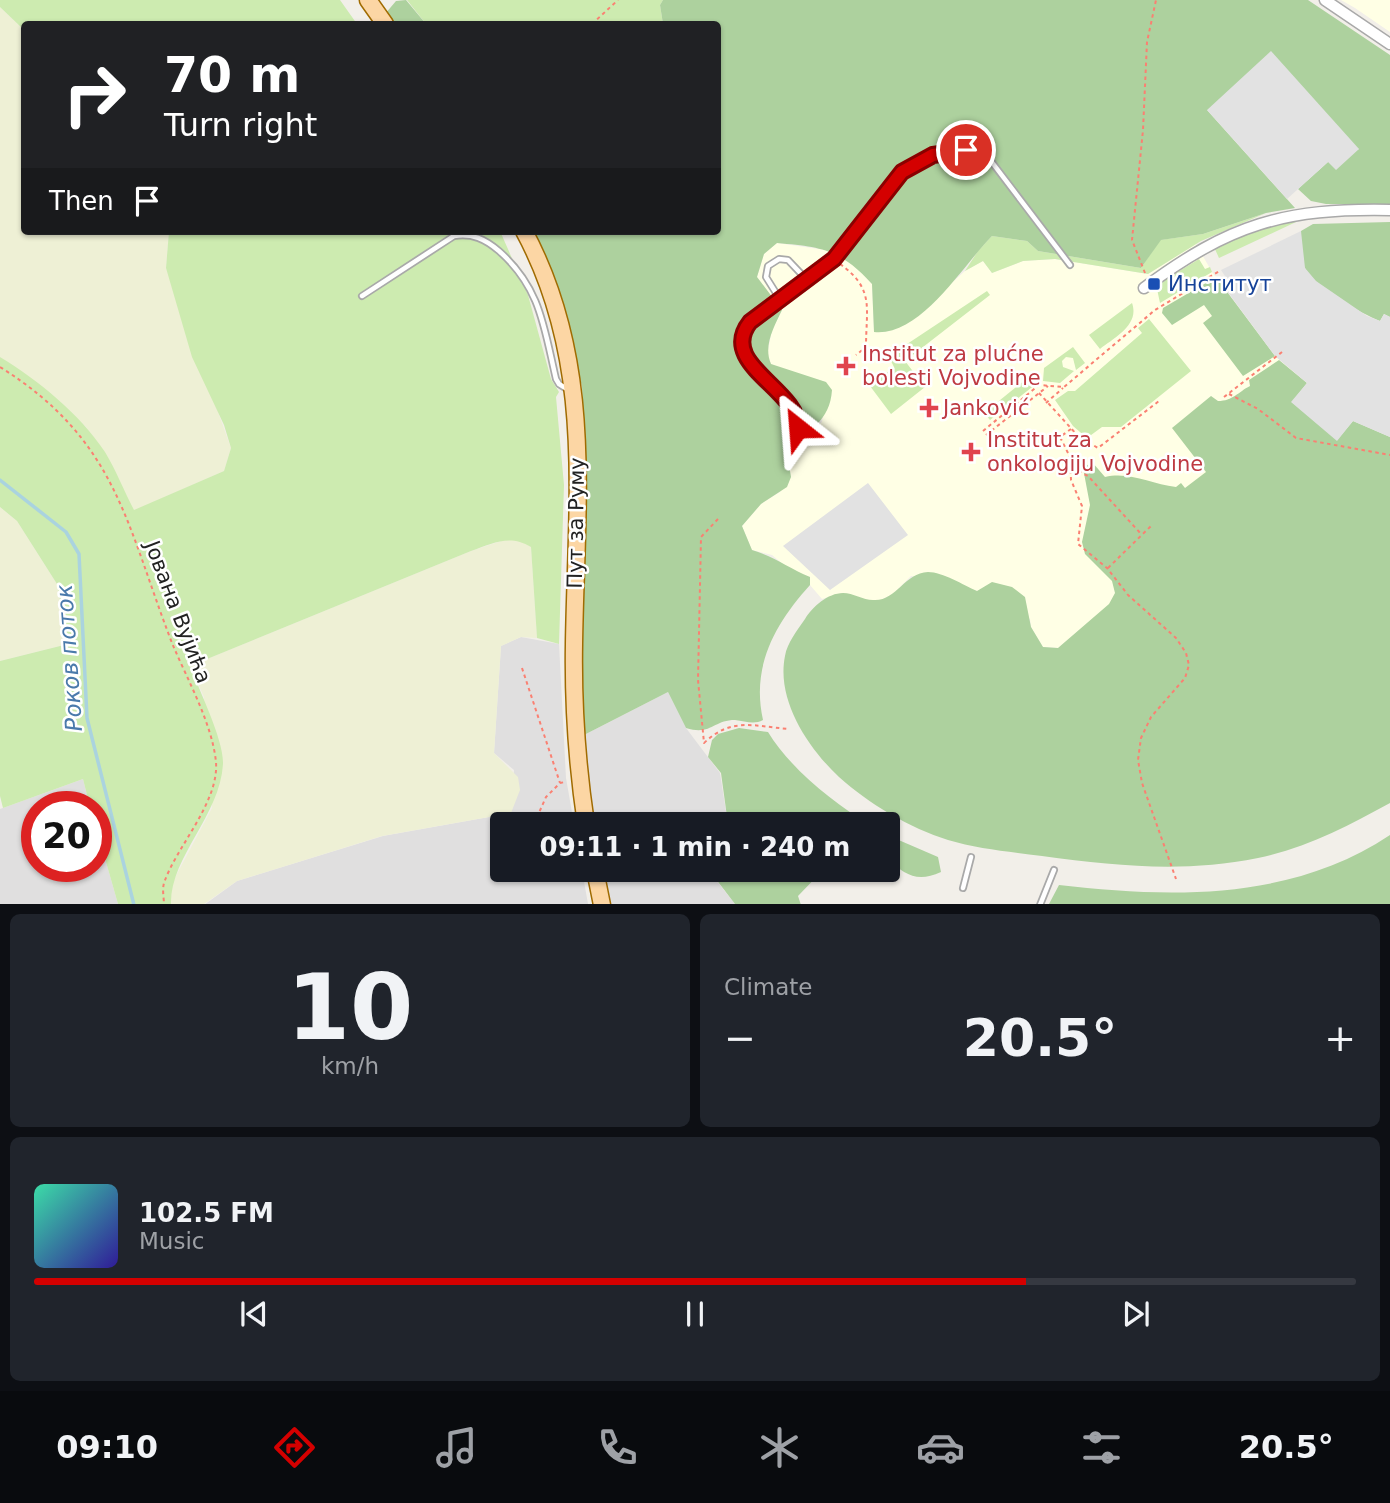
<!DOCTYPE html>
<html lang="en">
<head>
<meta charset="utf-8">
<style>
  body { margin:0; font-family:"DejaVu Sans",sans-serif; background:#20242c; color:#f1f3f6; height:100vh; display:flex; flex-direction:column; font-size:26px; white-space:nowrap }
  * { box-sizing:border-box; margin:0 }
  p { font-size:23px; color:#9ea1a6 }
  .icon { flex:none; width:38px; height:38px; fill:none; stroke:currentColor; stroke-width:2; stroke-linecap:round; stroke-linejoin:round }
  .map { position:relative; height:904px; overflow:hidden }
  .drawer { display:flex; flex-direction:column; gap:10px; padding:10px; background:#0d0f14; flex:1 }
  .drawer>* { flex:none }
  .hud { position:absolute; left:21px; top:21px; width:700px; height:214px; border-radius:7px; box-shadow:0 2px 5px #0004; background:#202124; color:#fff; overflow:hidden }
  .speed { position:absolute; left:21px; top:791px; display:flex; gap:14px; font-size:35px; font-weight:700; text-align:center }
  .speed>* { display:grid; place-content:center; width:91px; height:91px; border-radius:50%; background:#171b24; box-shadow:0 2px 5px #0004; line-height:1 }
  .speed .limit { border:10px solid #d22; background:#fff; color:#111 }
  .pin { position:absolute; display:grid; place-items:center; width:60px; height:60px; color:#fff; margin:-30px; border:4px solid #fff; border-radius:50%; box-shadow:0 2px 7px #0007 }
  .me { position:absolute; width:77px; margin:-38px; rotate:332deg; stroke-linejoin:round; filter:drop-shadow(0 0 5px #0008) }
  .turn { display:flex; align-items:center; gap:24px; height:147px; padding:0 28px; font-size:32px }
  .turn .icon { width:91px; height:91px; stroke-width:2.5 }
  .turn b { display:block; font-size:49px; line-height:60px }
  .then { display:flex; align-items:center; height:66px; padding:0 28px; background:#0003; gap:14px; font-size:26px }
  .big { font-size:52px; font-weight:600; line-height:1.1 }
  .drawer .card { flex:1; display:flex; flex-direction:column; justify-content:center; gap:10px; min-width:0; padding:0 24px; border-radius:10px; background:#20242c }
  .drawer .dial { align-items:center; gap:0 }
  .dial b { font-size:91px; line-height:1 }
  .song { display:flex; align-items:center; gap:21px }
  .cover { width:84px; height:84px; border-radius:10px; background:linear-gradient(135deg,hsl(160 70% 55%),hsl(250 70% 35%)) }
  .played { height:7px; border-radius:4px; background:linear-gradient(90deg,#d40000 75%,#363941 75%) }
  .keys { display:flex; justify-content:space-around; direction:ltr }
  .heat { display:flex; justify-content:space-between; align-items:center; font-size:38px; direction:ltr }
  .drawer .tiles { flex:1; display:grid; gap:10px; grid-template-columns:1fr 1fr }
  .card:last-child { grid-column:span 2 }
  .trip { position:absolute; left:490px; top:812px; width:410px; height:70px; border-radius:7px; background:#171b24; box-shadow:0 2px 5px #0004; font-weight:600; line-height:70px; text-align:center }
  .tabs { display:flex; height:112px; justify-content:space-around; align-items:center; background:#090b0e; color:#9ea1a6 }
  .tabs .icon { width:49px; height:49px }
  .tabs .on { color:#d40000 }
  .tabs b { font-size:32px; color:#f1f3f6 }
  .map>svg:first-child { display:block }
  .residential { fill:#e0dfdf }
  .education { fill:#ffffe5 }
  .farmland { fill:#eef0d5 }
  .grass { fill:#cdebb0 }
  .forest { fill:#add19e }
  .parking { fill:#e2e2e2 }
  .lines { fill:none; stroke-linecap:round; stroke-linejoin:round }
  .stream { stroke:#aad3df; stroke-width:3.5 }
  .lane-casing { stroke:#a9a9a9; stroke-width:8 }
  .street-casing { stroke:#a9a9a9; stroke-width:13 }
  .primary-casing { stroke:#a06b00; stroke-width:19 }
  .path { stroke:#fa8072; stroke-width:2; stroke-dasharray:3.5 3.5; stroke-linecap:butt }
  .lane { stroke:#fff; stroke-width:4.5 }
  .street { stroke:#fff; stroke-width:10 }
  .primary { stroke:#fcd6a4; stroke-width:16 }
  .route-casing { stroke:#8a0000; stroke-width:18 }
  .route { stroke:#d40000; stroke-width:12 }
  .transit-dot { fill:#1a4fb4; stroke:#fff; stroke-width:2.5 }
  .health-dot { fill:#e0444e; stroke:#fff; stroke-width:2.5 }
  .labels { text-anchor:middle; stroke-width:5; stroke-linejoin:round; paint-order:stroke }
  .transit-label { font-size:21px; fill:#164399; stroke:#fff; text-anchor:start }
  .health-label { font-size:21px; fill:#be3a42; stroke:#fff; text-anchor:start }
  .street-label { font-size:21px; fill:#222; stroke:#fff }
  .water-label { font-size:23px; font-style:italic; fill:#4a7aab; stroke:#fff }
</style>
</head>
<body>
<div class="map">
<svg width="1390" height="905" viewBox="0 0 1390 905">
  <rect width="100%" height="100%" fill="#f2efe9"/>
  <path class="residential" d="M 521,637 L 559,644 L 566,778 L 574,824 L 502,824 L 502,870 L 582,870 L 588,904 L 204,905 L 237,881 L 383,836 L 511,813 L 514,770 L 494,753 L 501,646 Z
    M 668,692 L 686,728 L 720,773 L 728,824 L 591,824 L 582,736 Z
    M 83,779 L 90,807 L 37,807 L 37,866 L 96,866 L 96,827 L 118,904 L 0,905 L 0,809 Z
    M 600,870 L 708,870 L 735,904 L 607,904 Z"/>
  <path class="education" d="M 1341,0 L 1390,0 L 1390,32 L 1355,8 Z
    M 777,243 L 833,251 L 852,262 L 872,284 L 874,332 L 935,298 L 965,271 L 983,261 L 992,273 L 1023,261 L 1055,259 L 1148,274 L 1196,244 L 1212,272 L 1275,356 L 1307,383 L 1110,604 L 1058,648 L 1043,647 L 1031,627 L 1030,619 L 977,591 L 911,576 L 893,594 L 879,601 L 862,600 L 843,593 L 822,599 L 810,585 L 810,577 L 790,570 L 772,555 L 752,550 L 742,526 L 761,504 L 780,492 L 791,477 L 786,447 L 822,422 L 826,382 L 783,370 L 771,364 L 767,355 L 772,330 L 782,310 L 757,277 L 764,254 Z"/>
  <path class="farmland" d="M 0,7 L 24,30 L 24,231 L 169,231 L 166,268 L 231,448 L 224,471 L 133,511 L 104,452 L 86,427 L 51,394 L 0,357 Z
    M 0,507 L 17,521 L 57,584 L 68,644 L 0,661 Z
    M 507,539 L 520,540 L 531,547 L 537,638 L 521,637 L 501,646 L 494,753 L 518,777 L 520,790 L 511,813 L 382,836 L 237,881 L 204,904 L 171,904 L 170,887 L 212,808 L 204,697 L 190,666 L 471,551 Z"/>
  <path class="grass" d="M 0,0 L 340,0 L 357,24 L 24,24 L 24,30 L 0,7 Z
    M 407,0 L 663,0 L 660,5 L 663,24 L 426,24 Z
    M 1266,213 L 1201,241 L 1148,274 L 1055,259 L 1023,261 L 992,273 L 983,261 L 965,271 L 978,251 L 992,236 L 1027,241 L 1038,251 L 1141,268 L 1160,240 L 1203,234 Z
    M 1295,219 L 1296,222 L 1219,258 L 1214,247 L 1232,237 Z
    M 169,231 L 500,231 L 528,295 L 551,379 L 559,392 L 556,397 L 564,485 L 559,644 L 537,638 L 531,547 C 510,534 493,543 471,551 L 190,666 C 199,690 224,740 223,764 C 220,816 170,857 171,904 L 118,904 L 96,827 L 96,807 L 90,807 L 83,779 L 3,808 L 0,796 L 0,661 L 68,644 L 57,584 L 17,521 L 0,507 L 0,357 C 39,381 79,413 105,452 C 116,470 124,491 134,510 L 224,471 L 231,448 L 224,425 L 192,357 L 166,268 Z
    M 1199,259 L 1205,269 L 1210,267 L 1212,272 L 1160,303 L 1157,289 L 1160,283 Z
    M 987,291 L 990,295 L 905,361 L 925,387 L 891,414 L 870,386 L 894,367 L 890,359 L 892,354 Z
    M 1132,303 C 1140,325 1114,338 1100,349 L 1089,335 Z
    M 1149,319 L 1191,371 L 1121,427 L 1102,427 L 1087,438 L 1073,426 L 1055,400 L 1068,391 L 1075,391 L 1142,333 L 1138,328 Z
    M 1073,347 L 1085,363 L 1076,370 L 1073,358 L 1066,357 L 1062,361 L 1063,367 L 1074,371 L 1060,383 L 1043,381 L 1044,368 Z
    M 1036,371 L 1036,384 L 990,420 L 984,413 Z"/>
  <path class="forest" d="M 406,0 L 426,24 L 393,24 L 385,14 L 396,1 Z
    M 663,0 L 1308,0 L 1390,55 L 1390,204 L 1326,204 L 1311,201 L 1298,189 L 1328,162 L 1359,149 L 1207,110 L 1295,208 L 1266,213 L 1203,234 L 1161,240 L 1141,268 L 1038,251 L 1027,241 L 992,236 C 962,266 921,337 874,332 L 872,284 C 840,249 822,247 777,243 L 764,254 L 757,277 L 782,310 C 774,327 763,346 771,364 L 826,382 L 832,390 C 830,421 809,431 786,447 L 791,477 L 787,487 L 761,504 L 742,526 L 752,550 C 773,556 789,568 810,577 L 810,585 C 775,624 751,666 763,720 C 754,725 745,721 735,720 C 713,720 711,736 686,728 L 668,692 L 582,736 L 583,558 L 587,484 L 582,387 L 563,303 L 531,231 L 718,231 L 718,24 L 663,24 L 660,5 Z
    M 1390,222 L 1390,317 L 1384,314 L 1380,321 C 1360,313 1317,288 1306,270 C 1299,259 1301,243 1301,231 L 1313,224 Z
    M 1216,277 L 1275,356 L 1243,376 L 1203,323 L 1212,316 L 1204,305 L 1172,325 L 1162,313 L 1163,308 Z
    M 1279,360 L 1307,383 L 1292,402 L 1337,440 L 1353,421 L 1390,437 L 1390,803 C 1348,826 1306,848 1258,858 C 1182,873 1118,866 1042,856 C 1012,852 978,849 948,840 C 910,828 869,804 839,777 C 808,748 776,700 785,656 C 787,643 798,629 805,619 C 812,607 828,593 843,593 C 853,593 863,600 873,600 C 896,602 904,573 928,572 C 943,572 963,585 977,591 L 992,582 L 1012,587 L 1025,597 L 1031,627 L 1043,647 L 1058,648 L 1109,604 L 1115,593 L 1112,581 L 1085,554 L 1082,542 L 1090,505 L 1083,468 L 1092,462 L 1105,477 C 1129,471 1151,484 1176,487 L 1181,483 L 1185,488 L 1206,472 L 1172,428 L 1211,396 L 1218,401 C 1233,401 1238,392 1250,386 L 1249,380 Z
    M 739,728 L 768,732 C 790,768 833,803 869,824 L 728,824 L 721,773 L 708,757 L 712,740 L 718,734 Z
    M 887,835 L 938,857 L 941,872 C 917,883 905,875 887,858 Z
    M 1390,835 L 1390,904 L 1049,904 L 1059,885 C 1172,898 1291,901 1390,835 Z
    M 709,870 L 823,870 L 798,896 L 801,905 L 735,904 Z"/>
  <path class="parking" d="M 1271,51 L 1359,149 L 1336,170 L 1328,162 L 1287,199 L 1207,110 Z
    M 1301,231 L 1305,268 L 1316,281 L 1367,316 L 1380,321 L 1384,314 L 1390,317 L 1390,437 L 1353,421 L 1337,441 L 1291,402 L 1307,383 L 1275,356 L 1219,280 L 1225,276 L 1221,270 Z
    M 868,483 L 908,535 L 830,590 L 783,546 Z"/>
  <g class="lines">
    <path class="stream" d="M 0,480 L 66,532 L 79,554 L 87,718 L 134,905"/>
    <defs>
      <path id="lane" d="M 362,296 L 454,236 C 472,233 485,239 499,251 C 541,288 544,328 556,379 L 559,384 L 567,389
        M 781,301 L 766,277 L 768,266 L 779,259 L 788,260 L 807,280
        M 794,435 L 798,428 C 799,389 717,364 750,322 C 777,303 806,284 831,261 C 874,222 886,162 951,152 C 967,150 977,151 991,161 L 1070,265
        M 963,888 L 971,857
        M 1040,905 L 1054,870"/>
      <path id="street" d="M 1325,0 L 1390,44
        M 1144,288 C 1230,224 1284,208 1390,210"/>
      <path id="primary" d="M 368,0 L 385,24
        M 524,231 C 595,363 576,500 574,644 C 573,704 577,764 586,824
        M 595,870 L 602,905"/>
    </defs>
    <use href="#lane" class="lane-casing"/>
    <use href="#street" class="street-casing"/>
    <use href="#primary" class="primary-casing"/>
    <path class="path" d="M 592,24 L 618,0
      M 840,264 C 875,289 866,308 866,347 L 856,355
      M 1145,273 L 1132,240 L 1143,130 L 1147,42 L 1156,0
      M 0,367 C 117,440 126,524 172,643 C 187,679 212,723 216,762 C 219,803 176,847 164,883 C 162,890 164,898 164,905
      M 1039,393 L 1078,436 L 1098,448 L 1159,401
      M 1229,394 L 1258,409 L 1296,438 L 1390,455
      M 1224,397 L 1282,352
      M 1046,403 L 1063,388
      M 1071,429 L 1060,437 L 1070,457 L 1071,480 L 1082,506 L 1078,544 L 1107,568 L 1128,595 L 1176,638 L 1186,653 L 1189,665 L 1185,678 L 1151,717 L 1141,738 L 1138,760 L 1142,783 L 1176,879
      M 983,431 L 1039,385 L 1064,387 L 1155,310 L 1221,270
      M 986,435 L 1048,386
      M 1072,468 L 1088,476 L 1142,535
      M 718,519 L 701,537 L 698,680 L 704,743 C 731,717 754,726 788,729
      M 1108,568 L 1152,525
      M 522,668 L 560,783
      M 534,824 L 546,797 L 560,783 L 565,782
      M 522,879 L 524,870"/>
    <use href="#lane" class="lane"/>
    <use href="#street" class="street"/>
    <use href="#primary" class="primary"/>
  </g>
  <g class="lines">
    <defs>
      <path id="route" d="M 798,428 C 799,389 717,364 750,322 L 834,259 L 902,172 L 933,155 L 966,150"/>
    </defs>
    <use href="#route" class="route-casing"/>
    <use href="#route" class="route"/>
  </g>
  <rect class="transit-dot" x="1147" y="277" width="14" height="14" rx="3.5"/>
  <g class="health-dot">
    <path d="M842.5 355.5h7v7h7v7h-7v7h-7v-7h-7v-7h7z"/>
    <path d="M925.5 397.5h7v7h7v7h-7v7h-7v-7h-7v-7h7z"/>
    <path d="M967.5 441.5h7v7h7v7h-7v7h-7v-7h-7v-7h7z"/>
  </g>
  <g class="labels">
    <g class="transit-label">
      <text x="1168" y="291">Институт</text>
    </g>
    <g class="health-label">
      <text x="862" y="361">Institut za plućne<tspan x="862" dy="24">bolesti Vojvodine</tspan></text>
      <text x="943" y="415">Janković</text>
      <text x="987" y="447">Institut za<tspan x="987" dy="24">onkologiju Vojvodine</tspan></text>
    </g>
    <g class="street-label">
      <text transform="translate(576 523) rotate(-89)" y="7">Пут за Руму</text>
      <text transform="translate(178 612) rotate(69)" y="7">Јована Вујића</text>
    </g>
    <g class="water-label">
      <text transform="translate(69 658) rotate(-94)" y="8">Роков поток</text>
    </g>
  </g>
</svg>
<div class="speed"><div class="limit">20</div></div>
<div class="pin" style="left:966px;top:150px;background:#d93025"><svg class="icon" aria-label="arrive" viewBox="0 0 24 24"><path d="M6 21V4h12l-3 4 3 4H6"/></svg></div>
<svg class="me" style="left:798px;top:428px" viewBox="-20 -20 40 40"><path d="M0-17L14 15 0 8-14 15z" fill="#d40000" stroke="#fff" stroke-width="4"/></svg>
<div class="trip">09:11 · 1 min · 240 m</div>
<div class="hud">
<div class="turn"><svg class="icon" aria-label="right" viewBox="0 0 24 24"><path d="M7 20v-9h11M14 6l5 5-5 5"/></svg><div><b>70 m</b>Turn right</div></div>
<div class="then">Then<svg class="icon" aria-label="arrive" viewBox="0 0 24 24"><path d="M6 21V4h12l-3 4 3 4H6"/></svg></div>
</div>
</div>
<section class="drawer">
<div class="tiles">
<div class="card dial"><b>10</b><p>km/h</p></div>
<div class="card"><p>Climate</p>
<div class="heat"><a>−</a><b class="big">20.5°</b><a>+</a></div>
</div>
<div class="card">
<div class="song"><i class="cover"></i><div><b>102.5 FM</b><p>Music</p></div></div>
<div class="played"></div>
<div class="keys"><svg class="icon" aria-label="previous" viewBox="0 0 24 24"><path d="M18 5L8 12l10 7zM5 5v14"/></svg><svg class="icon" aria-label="pause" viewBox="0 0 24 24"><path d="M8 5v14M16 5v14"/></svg><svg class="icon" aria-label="next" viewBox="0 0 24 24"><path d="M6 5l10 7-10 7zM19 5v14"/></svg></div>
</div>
</div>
</section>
<nav class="tabs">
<b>09:10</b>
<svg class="icon on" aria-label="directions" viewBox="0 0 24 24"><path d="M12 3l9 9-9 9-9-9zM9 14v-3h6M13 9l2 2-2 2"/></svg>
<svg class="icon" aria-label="music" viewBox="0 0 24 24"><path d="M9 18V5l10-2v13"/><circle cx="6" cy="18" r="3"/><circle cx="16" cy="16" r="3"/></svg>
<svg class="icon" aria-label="phone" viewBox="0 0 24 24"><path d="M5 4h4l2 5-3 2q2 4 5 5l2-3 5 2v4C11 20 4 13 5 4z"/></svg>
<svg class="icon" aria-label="climate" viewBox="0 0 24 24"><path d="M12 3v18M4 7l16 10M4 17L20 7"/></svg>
<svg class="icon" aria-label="car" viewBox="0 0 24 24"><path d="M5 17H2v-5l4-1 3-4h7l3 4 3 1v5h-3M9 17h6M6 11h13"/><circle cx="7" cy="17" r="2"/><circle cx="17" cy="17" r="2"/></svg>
<svg class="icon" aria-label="filters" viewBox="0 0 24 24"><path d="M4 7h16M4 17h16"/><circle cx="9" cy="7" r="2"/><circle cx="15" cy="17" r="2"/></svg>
<b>20.5°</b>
</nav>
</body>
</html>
